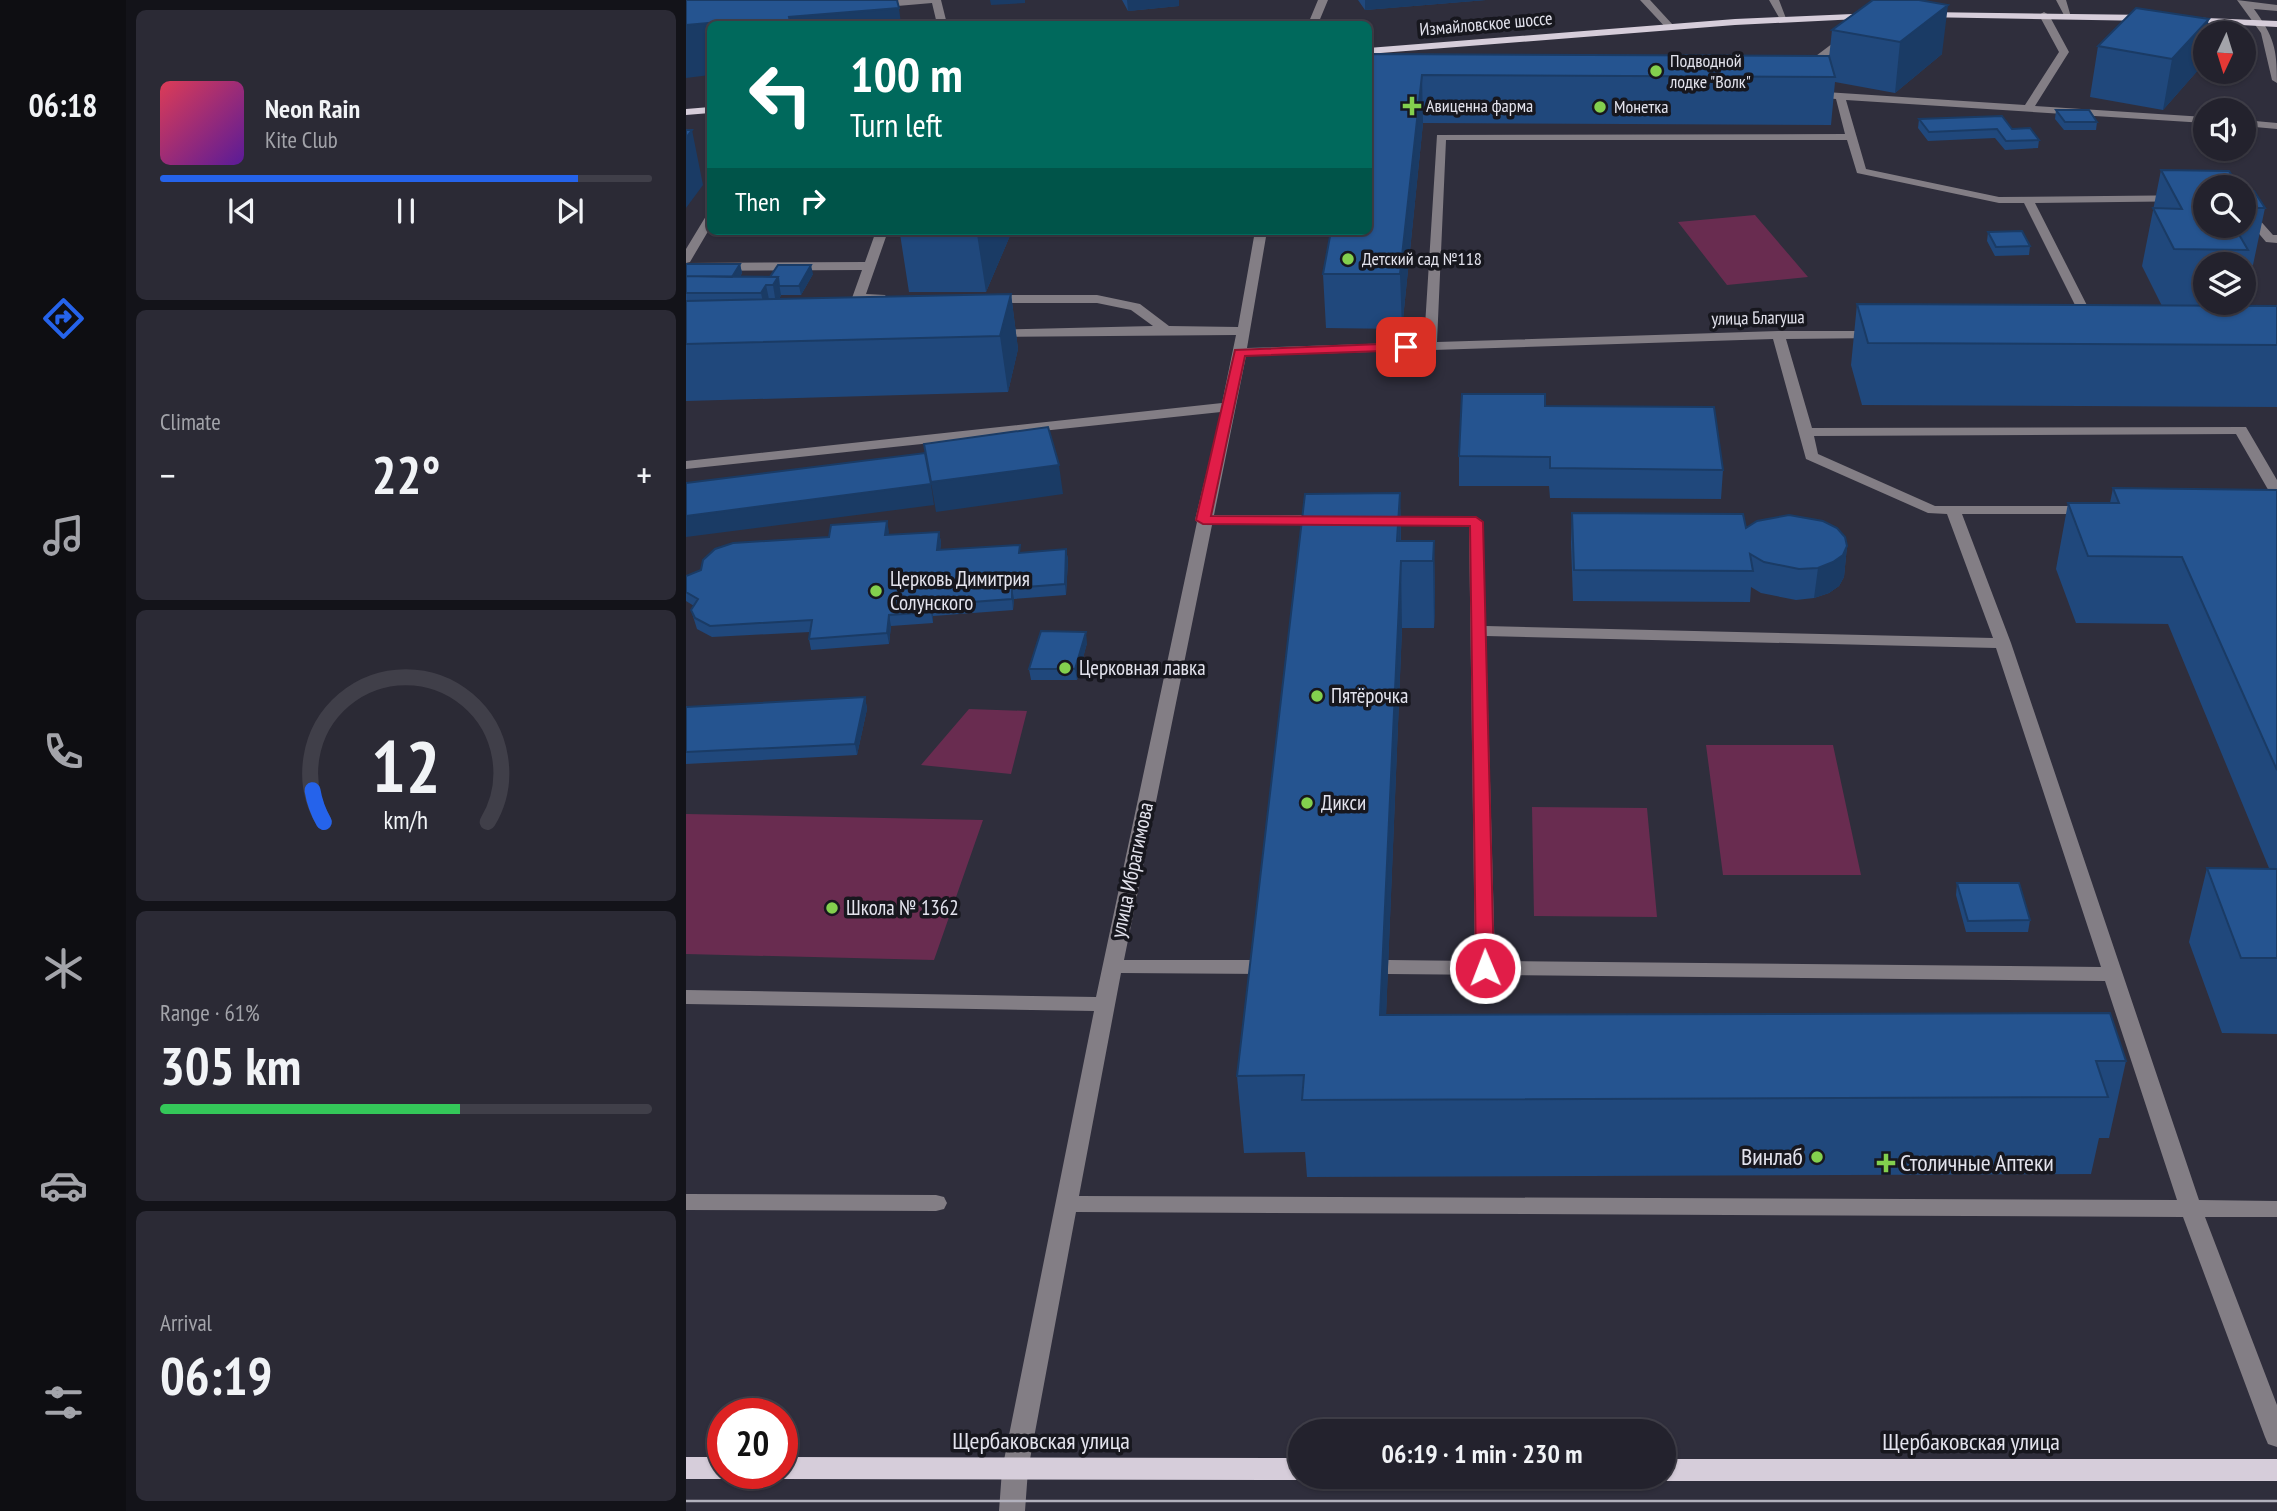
<!DOCTYPE html>
<html lang="en">
<head>
<meta charset="utf-8">
<style>
  body { margin:0; font-family:"PT Sans Narrow",sans-serif; background:#2b2a35; color:#f1f3f6; height:100vh; display:flex; flex-direction:column; font-size:26px; white-space:nowrap }
  * { box-sizing:border-box; margin:0 }
  p { font-size:23px; color:#a3a4aa }
  .icon { flex:none; width:38px; height:38px; fill:none; stroke:currentColor; stroke-width:2; stroke-linecap:round; stroke-linejoin:round }
  .map { position:relative; flex:1; overflow:hidden }
  .side { display:flex; flex-direction:column; gap:10px; padding:10px; background:#131319; width:560px }
  .side>* { flex:none }
  .banner { position:absolute; left:21px; top:21px; width:665px; height:214px; border-radius:10px; box-shadow:0 2px 5px #0004,0 0 0 2px #403f49; background:#00695c; color:#fff; overflow:hidden }
  .needle { width:46px; rotate:184deg }
  .controls { position:absolute; left:1507px; top:21px; display:grid; gap:14px }
  .controls a { display:grid; place-items:center; width:63px; height:63px; border-radius:50%; background:#23222d; box-shadow:0 2px 5px #0004,0 0 0 2px #403f49; font-size:35px }
  .speed { position:absolute; left:21px; top:1398px; display:flex; gap:14px; font-size:35px; font-weight:700; text-align:center }
  .speed>* { display:grid; place-content:center; width:91px; height:91px; border-radius:50%; background:#23222d; box-shadow:0 2px 5px #0004,0 0 0 2px #403f49; line-height:1 }
  .speed .limit { border:10px solid #d22; background:#fff; color:#111 }
  .pin { position:absolute; display:grid; place-items:center; width:60px; height:60px; color:#fff; margin:-30px; border-radius:14px; box-shadow:0 4px 10px #0006 }
  .me { position:absolute; width:77px; margin:-38px; rotate:359deg; stroke-linejoin:round; filter:drop-shadow(0 0 5px #0008) }
  .turn { display:flex; align-items:center; gap:24px; height:147px; padding:0 28px; font-size:32px }
  .turn .icon { width:91px; height:91px; stroke-width:2.5 }
  .turn b { display:block; font-size:49px; line-height:60px }
  .then { display:flex; align-items:center; height:66px; padding:0 28px; background:#0003; gap:14px; font-size:26px }
  .big { font-size:52px; font-weight:700; line-height:1.1 }
  .side .tile { flex:1; display:flex; flex-direction:column; justify-content:center; gap:10px; min-width:0; padding:0 24px; border-radius:10px; background:#2b2a35 }
  .side .dial { align-items:center; gap:0 }
  .dial svg { height:182px; overflow:visible; fill:none; stroke:#403f49; stroke-width:7; stroke-linecap:round; text-anchor:middle }
  .dial text { fill:#f1f3f6; stroke:none }
  .song { display:flex; align-items:center; gap:21px }
  .cover { width:84px; height:84px; border-radius:10px; background:linear-gradient(135deg,hsl(350 70% 55%),hsl(270 70% 35%)) }
  .played { height:7px; border-radius:4px; background:linear-gradient(90deg,#2563eb 85%,#403f49 85%) }
  .keys { display:flex; justify-content:space-around; direction:ltr }
  .heat { display:flex; justify-content:space-between; align-items:center; font-size:38px; direction:ltr }
  .charge { height:10px; border-radius:5px; background:linear-gradient(90deg,#34c759 61%,#403f49 0) }
  .trip { position:absolute; left:602px; top:1419px; width:388px; height:70px; border-radius:35px; background:#23222d; box-shadow:0 2px 5px #0004,0 0 0 2px #403f49; font-weight:700; line-height:70px; text-align:center }
  main { display:flex; flex:1; min-height:0 }
  .dock { display:flex; flex-direction:column; width:126px; justify-content:space-around; align-items:center; background:#0e0e12; color:#a3a4aa }
  .dock .icon { width:49px; height:49px }
  .dock .current { color:#2563eb }
  .dock b { font-size:32px; color:#f1f3f6 }
  .map>svg:first-child { display:block }
  .green { fill:#692c50 }
  .lines { fill:none; stroke-linecap:round; stroke-linejoin:round }
  .minor { fill:#837e85; fill-rule:evenodd }
  .major { fill:#d6cdda; fill-rule:evenodd }
  .tram { stroke:#b2b1bd; stroke-width:2.5 }
  .wall { fill:#20487c }
  .shaded-wall { fill:#1a3b65 }
  .building { fill:#255490; stroke:#1a3b65; stroke-width:2 }
  .route { fill:#e11d48; stroke:#92132f; stroke-width:2 }
  .poi-dot { fill:#83d04e; stroke:#17171e; stroke-width:2.5 }
  .labels { text-anchor:middle; stroke-width:7; stroke-linejoin:round; paint-order:stroke }
  .far-street-label { font-size:18px; fill:#e3e3ed; stroke:#17171e }
  .far-poi-label { font-size:18px; fill:#e3e3ed; stroke:#17171e; text-anchor:start }
  .poi-label { font-size:21px; fill:#e3e3ed; stroke:#17171e; text-anchor:start }
  .street-label { font-size:21px; fill:#e3e3ed; stroke:#17171e }
  .near-poi-label { font-size:24px; fill:#e3e3ed; stroke:#17171e; text-anchor:end }
  .near-street-label { font-size:24px; fill:#e3e3ed; stroke:#17171e }
</style>
</head>
<body>
<main>
<nav class="dock">
<b>06:18</b>
<svg class="icon current" aria-label="directions" viewBox="0 0 24 24"><path d="M12 3l9 9-9 9-9-9zM9 14v-3h6M13 9l2 2-2 2"/></svg>
<svg class="icon" aria-label="music" viewBox="0 0 24 24"><path d="M9 18V5l10-2v13"/><circle cx="6" cy="18" r="3"/><circle cx="16" cy="16" r="3"/></svg>
<svg class="icon" aria-label="phone" viewBox="0 0 24 24"><path d="M5 4h4l2 5-3 2q2 4 5 5l2-3 5 2v4C11 20 4 13 5 4z"/></svg>
<svg class="icon" aria-label="climate" viewBox="0 0 24 24"><path d="M12 3v18M4 7l16 10M4 17L20 7"/></svg>
<svg class="icon" aria-label="car" viewBox="0 0 24 24"><path d="M5 17H2v-5l4-1 3-4h7l3 4 3 1v5h-3M9 17h6M6 11h13"/><circle cx="7" cy="17" r="2"/><circle cx="17" cy="17" r="2"/></svg>
<svg class="icon" aria-label="filters" viewBox="0 0 24 24"><path d="M4 7h16M4 17h16"/><circle cx="9" cy="7" r="2"/><circle cx="15" cy="17" r="2"/></svg>
</nav>
<section class="side">
<div class="tile">
<div class="song"><i class="cover"></i><div><b>Neon Rain</b><p>Kite Club</p></div></div>
<div class="played"></div>
<div class="keys"><svg class="icon" aria-label="previous" viewBox="0 0 24 24"><path d="M18 5L8 12l10 7zM5 5v14"/></svg><svg class="icon" aria-label="pause" viewBox="0 0 24 24"><path d="M8 5v14M16 5v14"/></svg><svg class="icon" aria-label="next" viewBox="0 0 24 24"><path d="M6 5l10 7-10 7zM19 5v14"/></svg></div>
</div>
<div class="tile"><p>Climate</p>
<div class="heat"><a>−</a><b class="big">22°</b><a>+</a></div>
</div>
<div class="tile dial"><svg viewBox="0 0 100 80">
<path d="M14 69A42 42 0 1 1 86 69"/>
<path d="M14 69A42 42 0 0 1 9 55" stroke="#2563eb"/>
<text x="50" y="56" font-size="32" font-weight="700">12</text>
<text x="50" y="72" font-size="11">km/h</text>
</svg></div>
<div class="tile"><p>Range · 61%</p><b class="big">305 km</b><div class="charge"></div></div>
<div class="tile"><p>Arrival</p><b class="big">06:19</b></div>
</section>
<div class="map">
<svg width="1591" height="1511" viewBox="0 0 1591 1511">
  <rect width="100%" height="100%" fill="#2f2e3c"/>
  <path class="green" d="M 1069,215 L 1122,277 L 1041,285 L 992,222 Z
    M 283,709 L 341,711 L 325,774 L 235,765 Z
    M 1020,745 L 1147,745 L 1175,875 L 1037,875 Z
    M 846,807 L 961,808 L 971,917 L 848,916 Z
    M 0,814 L 297,820 L 248,960 L 0,954 Z"/>
  <g class="lines">
    <path class="minor" d="M 213,0 L 255,0 L 261,24 L 251,24 L 246,3 L 188,8 L 183,5 Z
      M 632,0 L 642,0 L 632,24 L 622,24 Z
      M 954,0 L 964,0 L 987,25 L 987,29 L 981,29 Z
      M 1083,0 L 1093,0 L 1101,21 L 1095,21 Z
      M 1370,0 L 1380,0 L 1385,17 L 1379,17 Z
      M 1551,0 L 1591,5 L 1591,11 L 1568,9 C 1588,37 1591,48 1591,83 L 1586,80 L 1575,33 Z
      M 1358,12 L 1363,15 L 1383,52 L 1349,106 L 1519,117 L 1519,123 L 1160,100 L 1180,169 L 1313,197 L 1519,195 L 1519,201 L 1349,203 L 1411,325 L 1410,328 L 1405,329 L 1399,325 L 1338,203 L 1313,203 L 1171,173 L 1161,140 L 760,140 L 751,342 L 1092,331 L 1190,331 L 1197,335 L 1195,338 L 1100,339 L 1126,428 L 1560,427 L 1591,480 L 1591,497 L 1584,493 L 1550,434 L 1128,436 L 1132,454 L 1249,506 L 1405,506 L 1412,510 L 1405,514 L 1276,514 L 1325,643 L 1513,1200 L 1591,1201 L 1591,1217 L 1519,1217 L 1591,1405 L 1591,1447 L 1582,1444 L 1579,1437 L 1497,1217 L 390,1212 L 342,1470 L 339,1511 L 313,1511 L 316,1470 L 408,1011 L 0,1004 L 0,990 L 410,997 L 511,522 L 509,520 L 535,412 L 0,469 L 0,461 L 536,403 L 550,335 L 309,337 L 304,336 L 304,330 L 467,326 L 445,310 L 411,303 L 303,303 L 297,299 L 303,295 L 411,295 L 454,304 L 483,326 L 552,327 L 569,231 L 581,231 L 561,348 L 738,342 L 751,135 L 1159,134 L 1150,99 L 1120,96 L 1120,92 L 1124,91 L 1339,105 L 1373,52 L 1353,15 ZM 1087,339 L 1120,459 L 1242,513 L 1261,514 L 1307,638 L 800,626 L 795,519 L 687,518 L 684,521 L 687,524 L 692,526 L 783,526 L 789,961 L 702,960 L 695,962 L 692,967 L 695,972 L 702,974 L 1419,981 L 1491,1200 L 393,1196 L 435,973 L 578,974 L 585,972 L 588,967 L 585,962 L 578,960 L 438,960 L 526,525 L 640,525 L 648,520 L 640,515 L 528,515 L 560,356 ZM 800,636 L 1310,648 L 1415,967 L 809,961 Z
      M 1159,34 L 1167,36 L 1122,72 L 1114,72 L 1114,68 Z
      M 1558,120 L 1591,123 L 1591,129 L 1558,126 Z
      M 1558,205 L 1562,207 L 1587,235 L 1591,235 L 1591,243 L 1580,242 L 1558,216 Z
      M 20,216 L 24,216 L 24,228 L 4,262 L 0,263 L 0,249 Z
      M 190,231 L 202,231 L 180,294 L 199,295 L 201,298 C 194,304 173,304 166,298 L 176,270 L 0,271 L 0,263 L 179,262 Z
      M 0,1194 L 250,1195 L 258,1197 L 261,1203 L 258,1209 L 250,1211 L 0,1210 Z"/>
    <path class="major" d="M 1238,12 L 1465,15 L 1470,18 L 1465,21 L 1235,17 L 1233,15 Z
      M 1189,13 L 1192,14 L 1192,18 L 1049,25 L 682,54 L 682,48 L 1049,19 Z
      M 1497,17 L 1591,21 L 1591,27 L 1500,22 L 1495,19 Z
      M 24,107 L 24,113 L 0,115 L 0,109 Z
      M 0,1457 L 37,1457 L 37,1474 L 47,1474 L 37,1479 L 0,1479 Z
      M 96,1457 L 614,1458 L 614,1477 L 621,1477 L 614,1480 L 96,1479 L 86,1474 L 96,1474 Z
      M 978,1459 L 1591,1459 L 1591,1481 L 978,1481 L 969,1477 L 978,1477 Z"/>
    <path class="tram" d="M 0,1501 L 1591,1501"/>
  </g>
  <path class="wall" d="M 0,0 L 215,24 L 24,24 Z
    M 436,0 L 493,0 L 493,6 L 442,11 Z
    M 672,0 L 800,0 L 679,10 Z
    M 1187,0 L 1256,54 L 1209,93 L 1149,82 L 1145,125 L 737,123 L 716,329 L 640,328 L 637,274 L 682,54 L 1143,58 L 1146,30 Z
    M 1519,33 L 1513,69 L 1477,110 L 1404,97 L 1412,46 Z
    M 1370,110 L 1411,122 L 1410,130 L 1378,130 L 1369,119 Z
    M 1233,119 L 1326,129 L 1353,140 L 1352,148 L 1319,150 L 1309,138 L 1242,141 L 1232,128 Z
    M 1475,170 L 1519,226 L 1558,226 L 1558,191 L 1579,208 L 1567,265 L 1559,265 L 1558,273 L 1558,264 L 1519,264 L 1519,303 L 1551,303 L 1550,306 L 1591,306 L 1591,407 L 1176,405 L 1165,365 L 1171,304 L 1476,306 L 1456,266 Z
    M 215,231 L 326,231 L 300,292 L 223,292 L 214,234 Z
    M 1302,232 L 1344,246 L 1343,255 L 1309,256 L 1301,241 Z
    M 54,264 L 56,273 L 54,277 L 84,277 L 127,274 L 115,295 L 95,295 L 93,299 L 325,294 L 332,349 L 322,392 L 0,401 L 0,265 Z
    M 859,406 L 1037,470 L 1035,499 L 864,498 L 863,486 L 773,486 L 773,456 Z
    M 1427,488 L 1591,490 L 1591,1034 L 1536,1033 L 1503,942 L 1521,868 L 1583,868 L 1482,624 L 1390,623 L 1370,569 L 1382,503 L 1424,503 Z
    M 714,493 L 715,541 L 748,541 L 749,608 L 748,628 L 716,628 L 700,1015 L 1440,1061 L 1423,1138 L 1413,1138 L 1405,1174 L 621,1177 L 619,1152 L 558,1153 L 551,1076 Z
    M 886,513 L 1060,528 L 1161,546 L 1158,577 L 1153,586 L 1143,593 L 1128,598 L 1110,600 L 1075,593 L 1065,587 L 1064,602 L 887,601 L 885,543 Z
    M 201,521 L 202,535 L 253,532 L 255,543 L 254,550 L 335,553 L 380,549 L 382,560 L 380,595 L 328,599 L 327,610 L 247,616 L 247,623 L 205,626 L 203,644 L 125,650 L 123,639 L 124,632 L 26,637 L 11,629 L 5,610 L 8,606 L 0,601 L 0,576 Z
    M 401,643 L 391,680 L 345,680 L 343,669 Z
    M 179,697 L 181,709 L 171,755 L 0,764 L 0,707 Z
    M 1271,883 L 1344,920 L 1342,932 L 1280,932 L 1270,895 Z"/>
  <path class="shaded-wall" d="M 304,0 L 339,0 L 339,3 L 305,5 Z
    M 441,0 L 493,0 L 493,6 L 442,11 Z
    M 679,0 L 800,0 L 679,10 Z
    M 1262,5 L 1256,54 L 1209,93 L 1214,42 Z
    M 213,8 L 215,24 L 105,24 L 103,17 Z
    M 1523,19 L 1520,33 L 1519,33 L 1513,69 L 1477,110 L 1486,59 Z
    M 45,21 L 46,24 L 24,24 L 24,75 L 0,78 L 0,25 Z
    M 736,75 L 737,123 L 716,329 L 714,274 Z
    M 6,130 L 17,185 L 0,208 L 0,138 Z
    M 293,231 L 326,231 L 300,292 L 291,234 Z
    M 54,264 L 56,273 L 43,293 L 40,285 Z
    M 125,265 L 127,274 L 115,295 L 113,286 Z
    M 92,277 L 95,295 L 90,304 L 87,285 Z
    M 80,285 L 84,304 L 79,312 L 75,293 Z
    M 325,294 L 332,349 L 322,392 L 314,336 Z
    M 373,465 L 377,494 L 250,512 L 245,482 Z
    M 245,484 L 248,505 L 0,537 L 0,516 Z
    M 714,493 L 716,628 L 697,1091 L 694,1015 Z
    M 201,521 L 203,532 L 201,546 L 199,535 Z
    M 253,532 L 255,543 L 253,561 L 251,550 Z
    M 748,541 L 749,608 L 748,628 L 747,561 Z
    M 1161,546 L 1158,577 L 1153,586 L 1143,593 L 1128,598 L 1132,568 Z
    M 380,549 L 382,560 L 380,595 L 379,584 Z
    M 326,588 L 328,599 L 327,610 L 326,599 Z
    M 246,605 L 247,616 L 247,623 L 245,612 Z
    M 203,615 L 205,626 L 203,644 L 201,633 Z
    M 400,632 L 401,643 L 391,680 L 389,669 Z
    M 179,697 L 181,709 L 171,755 L 169,744 Z"/>
  <path class="building" d="M 0,0 L 211,0 L 213,8 L 103,17 L 104,22 L 45,21 L 0,25 Z
    M 1187,0 L 1233,0 L 1262,5 L 1214,42 L 1146,30 Z
    M 1450,8 L 1523,19 L 1486,59 L 1412,46 Z
    M 682,54 L 1143,56 L 1149,77 L 736,75 L 714,274 L 637,274 L 645,231 L 682,231 Z
    M 1370,110 L 1403,110 L 1411,122 L 1379,122 Z
    M 1316,116 L 1326,129 L 1344,128 L 1353,140 L 1320,141 L 1311,129 L 1243,132 L 1233,119 Z
    M 0,130 L 6,130 L 0,138 Z
    M 1475,170 L 1543,171 L 1553,187 L 1519,187 L 1519,226 L 1548,226 L 1562,250 L 1488,249 L 1467,208 L 1496,209 Z
    M 1558,191 L 1568,191 L 1579,208 L 1558,208 Z
    M 215,231 L 293,231 L 291,234 L 214,234 Z
    M 1336,231 L 1344,246 L 1310,247 L 1302,232 Z
    M 0,264 L 54,264 L 46,277 L 0,276 Z
    M 92,265 L 125,265 L 113,286 L 93,286 L 92,277 L 84,277 Z
    M 0,276 L 92,277 L 87,285 L 80,285 L 75,293 L 0,293 Z
    M 325,294 L 314,336 L 0,344 L 0,301 Z
    M 1171,304 L 1591,306 L 1591,345 L 1182,343 Z
    M 776,394 L 859,394 L 859,406 L 1028,407 L 1037,470 L 864,468 L 864,457 L 773,456 Z
    M 362,427 L 373,465 L 245,482 L 238,444 Z
    M 239,453 L 245,484 L 0,516 L 0,483 Z
    M 1427,488 L 1591,490 L 1591,770 L 1496,557 L 1402,556 L 1382,503 L 1433,503 Z
    M 714,493 L 711,541 L 748,541 L 747,561 L 715,561 L 694,1015 L 1424,1013 L 1440,1061 L 1410,1061 L 1422,1097 L 616,1100 L 618,1075 L 551,1076 L 619,494 Z
    M 886,513 L 1057,514 L 1060,528 L 1071,521 L 1103,515 L 1137,521 L 1151,528 L 1159,537 L 1161,546 L 1157,555 L 1147,562 L 1132,568 L 1113,569 L 1078,562 L 1064,554 L 1067,571 L 888,570 Z
    M 201,521 L 199,535 L 253,532 L 251,550 L 334,545 L 333,553 L 380,549 L 379,584 L 326,588 L 326,599 L 246,605 L 245,612 L 203,615 L 201,633 L 123,639 L 126,620 L 24,626 L 9,618 L 5,610 L 12,599 L 0,592 L 0,576 L 15,570 L 17,560 L 29,549 L 47,543 L 143,537 L 145,525 Z
    M 355,631 L 400,632 L 389,669 L 343,669 Z
    M 179,697 L 169,744 L 0,752 L 0,707 Z
    M 1521,868 L 1591,869 L 1591,958 L 1555,958 Z
    M 1271,883 L 1333,883 L 1344,920 L 1282,921 Z"/>
  <path class="route" d="M 720,343 L 726,347 L 725,350 L 559,356 L 525,516 L 790,517 L 797,522 L 808,968 L 799,974 L 790,968 L 784,526 L 517,524 L 510,520 L 549,350 Z"/>
  <g class="poi-dot">
    <circle cx="970" cy="71" r="7"/>
    <path d="M722.5 95.5h7v7h7v7h-7v7h-7v-7h-7v-7h7z"/>
    <circle cx="914" cy="107" r="7"/>
    <circle cx="662" cy="259" r="7"/>
    <circle cx="190" cy="591" r="7"/>
    <circle cx="379" cy="668" r="7"/>
    <circle cx="631" cy="696" r="7"/>
    <circle cx="621" cy="803" r="7"/>
    <circle cx="146" cy="908" r="7"/>
    <circle cx="1131" cy="1157" r="7"/>
    <path d="M1196.5 1152.5h7v7h7v7h-7v7h-7v-7h-7v-7h7z"/>
  </g>
  <g class="labels">
    <g class="far-street-label">
      <text transform="translate(800 24) rotate(-5)" y="6">Измайловское шоссе</text>
      <text transform="translate(1072 318) rotate(-1)" y="6">улица Благуша</text>
    </g>
    <g class="far-poi-label">
      <text x="984" y="67">Подводной<tspan x="984" dy="21">лодке "Волк"</tspan></text>
      <text x="740" y="112">Авиценна фарма</text>
      <text x="928" y="113">Монетка</text>
      <text x="676" y="265">Детский сад №118</text>
    </g>
    <g class="poi-label">
      <text x="204" y="586">Церковь Димитрия<tspan x="204" dy="24">Солунского</tspan></text>
      <text x="393" y="675">Церковная лавка</text>
      <text x="645" y="703">Пятёрочка</text>
      <text x="635" y="810">Дикси</text>
      <text x="160" y="915">Школа № 1362</text>
    </g>
    <g class="street-label">
      <text transform="translate(446 870) rotate(-78)" y="7">улица Ибрагимова</text>
    </g>
    <g class="near-poi-label">
      <text x="1117" y="1165">Винлаб</text>
      <text x="1214" y="1171" text-anchor="start">Столичные Аптеки</text>
    </g>
    <g class="near-street-label">
      <text x="355" y="1449">Щербаковская улица</text>
      <text x="1285" y="1450">Щербаковская улица</text>
    </g>
  </g>
</svg>
<div class="controls">
<a><svg class="needle" viewBox="-14 -14 28 28"><path d="M0-13l5 13h-10z" fill="#e53935"/><path d="M0 13l5-13h-10z" fill="#a3a4aa"/></svg></a>
<a><svg class="icon" aria-label="sound" viewBox="0 0 24 24"><path d="M4 9h4l5-4v14l-5-4H4zM17 9q2 3 0 6"/></svg></a>
<a><svg class="icon" aria-label="search" viewBox="0 0 24 24"><circle cx="10" cy="10" r="6"/><path d="M15 15l6 6"/></svg></a>
<a><svg class="icon" aria-label="layers" viewBox="0 0 24 24"><path d="M12 4l9 5-9 5-9-5zM3 14l9 5 9-5"/></svg></a>
</div>
<div class="speed"><div class="limit">20</div></div>
<div class="pin" style="left:720px;top:347px;background:#d93025"><svg class="icon" aria-label="arrive" viewBox="0 0 24 24"><path d="M6 21V4h12l-3 4 3 4H6"/></svg></div>
<svg class="me" style="left:799px;top:968px" viewBox="-20 -20 40 40"><circle r="17" fill="#e11d48" stroke="#fff" stroke-width="3"/><path d="M0-11L8 9 0 5-8 9z" fill="#fff"/></svg>
<div class="trip">06:19 · 1 min · 230 m</div>
<div class="banner">
<div class="turn"><svg class="icon" aria-label="left" viewBox="0 0 24 24"><path d="M17 20v-9H6M10 6l-5 5 5 5"/></svg><div><b>100 m</b>Turn left</div></div>
<div class="then">Then<svg class="icon" aria-label="right" viewBox="0 0 24 24"><path d="M7 20v-9h11M14 6l5 5-5 5"/></svg></div>
</div>
</div>
</main>
</body>
</html>
